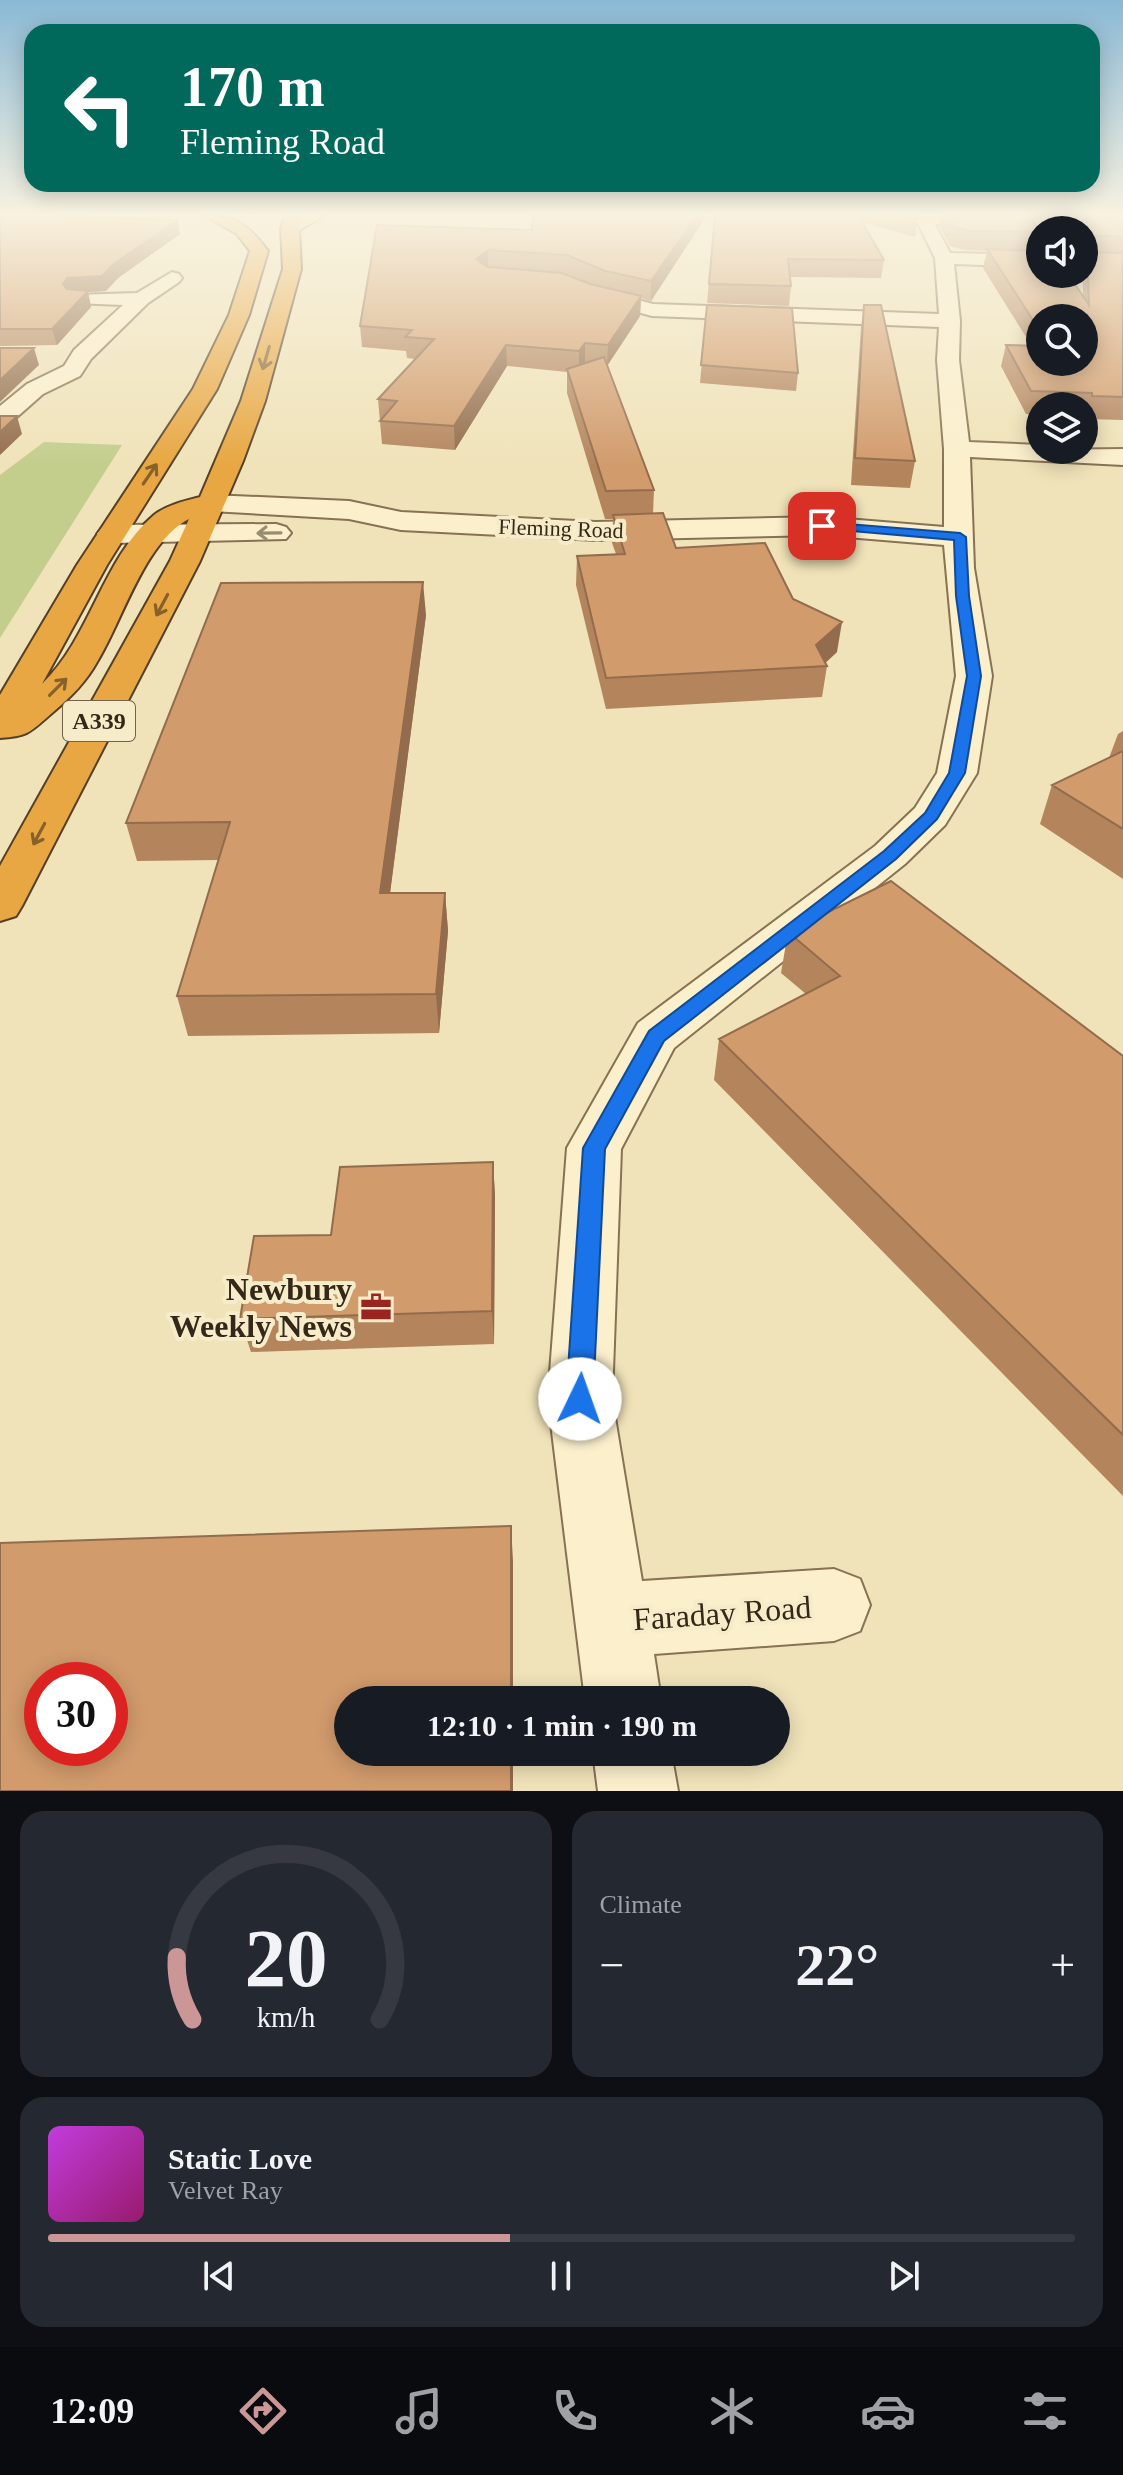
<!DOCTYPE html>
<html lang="en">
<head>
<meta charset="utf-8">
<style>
  body { margin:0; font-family:"Times New Roman",serif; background:#242831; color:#f1f3f6; height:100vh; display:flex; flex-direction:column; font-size:30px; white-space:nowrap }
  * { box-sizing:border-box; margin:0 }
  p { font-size:26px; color:#9ea1a6 }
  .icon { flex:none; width:44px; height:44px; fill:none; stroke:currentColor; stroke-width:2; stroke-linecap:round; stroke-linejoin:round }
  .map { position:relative; height:1791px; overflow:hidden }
  .sheet { display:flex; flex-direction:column; gap:20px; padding:20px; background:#0d0f14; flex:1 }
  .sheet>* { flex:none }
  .hud { position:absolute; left:24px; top:24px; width:1076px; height:168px; border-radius:24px; box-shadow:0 4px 20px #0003; background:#00695c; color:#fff; overflow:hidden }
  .buttons { position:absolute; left:1026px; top:216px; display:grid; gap:16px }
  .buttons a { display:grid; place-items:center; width:72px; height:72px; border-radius:50%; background:#171b24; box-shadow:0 4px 20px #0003; font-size:40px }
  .speed { position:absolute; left:24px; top:1662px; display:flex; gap:16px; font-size:40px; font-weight:700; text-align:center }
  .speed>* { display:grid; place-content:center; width:104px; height:104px; border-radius:50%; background:#171b24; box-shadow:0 4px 20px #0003; line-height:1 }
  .speed .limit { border:12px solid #d22; background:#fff; color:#111 }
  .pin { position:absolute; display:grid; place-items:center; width:68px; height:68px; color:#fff; margin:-34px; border-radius:16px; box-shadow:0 4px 12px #0006 }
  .me { position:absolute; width:88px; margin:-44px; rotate:3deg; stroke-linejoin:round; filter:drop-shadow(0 0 6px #0008) }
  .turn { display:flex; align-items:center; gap:28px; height:168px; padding:0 24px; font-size:36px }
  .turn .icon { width:104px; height:104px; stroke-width:2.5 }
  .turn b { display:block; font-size:56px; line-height:68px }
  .big { font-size:60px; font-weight:600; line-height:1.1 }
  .sheet .tile { flex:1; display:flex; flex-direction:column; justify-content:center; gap:12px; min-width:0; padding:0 28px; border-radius:24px; background:#242831 }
  .sheet .dial { align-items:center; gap:0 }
  .dial svg { height:208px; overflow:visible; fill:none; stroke:#363941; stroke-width:7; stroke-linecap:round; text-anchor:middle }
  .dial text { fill:#f1f3f6; stroke:none }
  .song { display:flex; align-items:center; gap:24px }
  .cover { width:96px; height:96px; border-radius:12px; background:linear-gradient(135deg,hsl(290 70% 55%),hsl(320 70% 35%)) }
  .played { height:8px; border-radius:4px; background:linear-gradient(90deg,#ca9696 45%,#363941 45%) }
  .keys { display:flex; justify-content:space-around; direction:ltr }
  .heat { display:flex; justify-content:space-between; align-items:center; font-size:44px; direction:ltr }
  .sheet .tiles { flex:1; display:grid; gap:20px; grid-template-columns:1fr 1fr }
  .tile:last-child { grid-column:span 2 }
  .trip { position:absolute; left:334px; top:1686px; width:456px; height:80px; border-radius:40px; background:#171b24; box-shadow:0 4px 20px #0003; font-weight:600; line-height:80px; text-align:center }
  .dock { display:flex; height:128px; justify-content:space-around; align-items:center; background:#090b0e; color:#9ea1a6 }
  .dock .icon { width:56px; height:56px }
  .dock .on { color:#ca9696 }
  .dock b { font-size:36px; color:#f1f3f6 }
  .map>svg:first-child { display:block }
  .green { fill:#c3ce8d }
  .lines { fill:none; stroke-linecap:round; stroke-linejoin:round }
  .minor-casing { stroke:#877253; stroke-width:4 }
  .major-casing { stroke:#543f28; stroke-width:4 }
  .highway-casing { stroke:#543f28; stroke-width:4 }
  .minor { fill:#fbefcc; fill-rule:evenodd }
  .major { fill:#f8dc8c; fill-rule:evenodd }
  .highway { fill:#e8a742; fill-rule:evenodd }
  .wall { fill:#b4855d; fill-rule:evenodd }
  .shaded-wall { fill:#926c4c }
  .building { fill:#d19b6c; stroke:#926c4c; stroke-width:2; fill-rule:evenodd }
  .oneway { stroke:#86612b }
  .oneway2 { stroke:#988c72 }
  .route { fill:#1a73e8; stroke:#114b97; stroke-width:2 }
  .labels { text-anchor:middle; stroke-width:8; stroke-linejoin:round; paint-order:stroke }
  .far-street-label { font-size:22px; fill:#352819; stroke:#f7ecc9 }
  .shield { fill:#f7ecc9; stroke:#6f634e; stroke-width:2 }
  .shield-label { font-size:24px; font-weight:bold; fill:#352819 }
  .near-poi-label { font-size:32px; font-weight:bold; fill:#352819; stroke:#f7ecc9; text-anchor:end }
  .near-street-label { font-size:32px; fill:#352819; stroke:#f7ecc9 }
</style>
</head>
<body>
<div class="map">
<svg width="1123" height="1791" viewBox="0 0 1123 1791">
  <rect width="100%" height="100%" fill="#f0e3b9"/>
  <path class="green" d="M 44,442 L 122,445 L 0,638 L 0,475 Z"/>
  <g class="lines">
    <defs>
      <path id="minor" d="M 914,215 L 930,215 L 950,253 L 1040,255 L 1040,267 L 954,264 L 960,321 L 959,360 L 969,442 L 1040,445 L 1040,450 L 1123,449 L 1123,465 L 970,457 L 974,568 L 992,676 L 977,773 L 945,825 L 905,864 L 674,1048 L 621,1149 L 612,1399 L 642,1581 L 834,1569 L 860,1579 L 870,1605 L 860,1631 L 834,1641 L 654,1654 L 661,1700 L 585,1700 L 548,1399 L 567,1148 L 638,1023 L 875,846 L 915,808 L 937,773 L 956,676 L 944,545 L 822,535 L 596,540 L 401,530 L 349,519 L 211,511 L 201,509 L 197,503 L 201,497 L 211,495 L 349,501 L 401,512 L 596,522 L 822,517 L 944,527 L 944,449 L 937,360 L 939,327 L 652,316 L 576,295 L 573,291 L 583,285 L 653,304 L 939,314 L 935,258 Z
        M 172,272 L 179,274 L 182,278 L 179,282 L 148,303 L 91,359 L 80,376 L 43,394 L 9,424 L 0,426 L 0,406 L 27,384 L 64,366 L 74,350 L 123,305 L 73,303 L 70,299 L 73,295 L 137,293 Z
        M 276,524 L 286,527 L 291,533 L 286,539 L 112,543 L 102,540 L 97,534 L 102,528 L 112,525 Z
        M 593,1752 L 671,1752 L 678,1791 L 598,1791 Z"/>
      <path id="major" d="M 304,215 L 325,215 L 296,232 L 284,232 L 281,228 Z
        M 872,215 L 1037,215 L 1029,220 C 1001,221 889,231 872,215 Z"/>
      <path id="highway" d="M 204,215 C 235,215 250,226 268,251 L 249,315 L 217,389 L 107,565 L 42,684 C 91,637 102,559 154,515 C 167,505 184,501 200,497 L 241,401 L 283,269 L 281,228 L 286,215 L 302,215 L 299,228 L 301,269 L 265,401 L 243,461 L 200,561 L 22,906 L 16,916 L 0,921 L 0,866 L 170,561 L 189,519 C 144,542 123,620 97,662 C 86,682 70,698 52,713 C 30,732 29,736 0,738 L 0,695 L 77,565 L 193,389 L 229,315 L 250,251 L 237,234 Z"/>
    </defs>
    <use href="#minor" class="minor-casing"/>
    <use href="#major" class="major-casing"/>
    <use href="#highway" class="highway-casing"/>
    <use href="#minor" class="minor"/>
    <use href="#major" class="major"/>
    <use href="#highway" class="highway"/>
  </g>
  <path class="wall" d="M 0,215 L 94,215 L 91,217 L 180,234 L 118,278 L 106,291 L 88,292 L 91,307 L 57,345 L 0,346 Z
    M 707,215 L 651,301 L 641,298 L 640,316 L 607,366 L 654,490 L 653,514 L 676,548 L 793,599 L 837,652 L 825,663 L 827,666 L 822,697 L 606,709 L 576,585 L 577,556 L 616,554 L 612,543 L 613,519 L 605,519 L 567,393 L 567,372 L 507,366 L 455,450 L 382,444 L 378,399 L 415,359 L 407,358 L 406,351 L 362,347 L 360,326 L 377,225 L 532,230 ZM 565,274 L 567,274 L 594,286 L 590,284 Z
    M 715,215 L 918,215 L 915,237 L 862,222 L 884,260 L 881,278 L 790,277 L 791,286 L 789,306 L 707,303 Z
    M 942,215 L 1029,215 L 1040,231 L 1036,251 L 1083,297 L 1083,274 L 1084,274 L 1084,265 L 1087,254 L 1084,254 L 1084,230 L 1082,230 L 1082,215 L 1123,215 L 1123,420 L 1086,419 L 1086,415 L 1084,415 L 1084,406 L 1040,406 L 1040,414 L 1026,414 L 1001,366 L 1006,345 L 1031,345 L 983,268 L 987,251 L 964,250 L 950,246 L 940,227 ZM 1040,318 L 1084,362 L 1040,362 Z
    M 707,305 L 798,373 L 796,391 L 700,383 Z
    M 864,305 L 915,461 L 910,488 L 851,485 L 861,327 Z
    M 426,615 L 390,893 L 445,893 L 448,931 L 439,1033 L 188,1036 L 177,996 L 219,860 L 137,861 L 126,823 Z
    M 1123,731 L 1123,879 L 1040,824 L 1052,785 L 1109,758 L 1118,734 Z
    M 788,932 L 1123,1056 L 1123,1496 L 714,1080 L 719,1039 L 806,994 L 781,973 Z
    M 493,1162 L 495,1196 L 494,1344 L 251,1352 L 240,1319 L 331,1235 Z"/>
  <path class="shaded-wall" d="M 697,215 L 707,215 L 651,301 L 651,281 Z
    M 178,220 L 180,234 L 118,278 L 106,291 L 88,292 L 91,307 L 57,345 L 52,329 L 67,299 L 63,284 L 67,278 Z
    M 488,250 L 488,268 L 476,259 Z
    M 641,296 L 640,316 L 607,366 L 608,345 Z
    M 585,343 L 585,365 L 579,373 L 579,351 Z
    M 506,345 L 507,366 L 455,450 L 454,426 Z
    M 34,348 L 39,365 L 0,402 L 0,380 Z
    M 17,416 L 22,434 L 0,455 L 0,432 Z
    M 423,582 L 426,615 L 385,932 L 380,893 Z
    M 842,622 L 837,652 L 822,666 L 816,645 Z
    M 445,893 L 448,931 L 439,1033 L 436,994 Z
    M 493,1162 L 495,1196 L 494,1344 L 492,1311 Z
    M 511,1526 L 513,1561 L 513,1700 L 511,1700 Z
    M 511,1752 L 513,1752 L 513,1791 L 511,1791 Z"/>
  <path class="building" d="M 0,215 L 68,215 L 67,216 L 178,220 L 115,263 L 102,276 L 67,278 L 63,284 L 67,289 L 88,291 L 52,329 L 0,329 Z
    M 533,215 L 697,215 L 651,281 L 605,271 L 567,255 L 488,250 L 476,259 L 488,267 L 562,273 L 590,284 L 641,296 L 608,345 L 585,343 L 579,351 L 506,345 L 454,426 L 380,421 L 397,401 L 378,399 L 434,339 L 405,337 L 412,330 L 360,326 L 377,225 L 532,230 Z
    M 715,215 L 858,215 L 884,260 L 788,259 L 791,286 L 709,284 Z
    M 901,215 L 918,215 L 918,219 Z
    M 947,215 L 1029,215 L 1040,232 L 968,231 L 954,227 Z
    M 1086,215 L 1123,215 L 1123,236 L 1087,236 Z
    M 987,249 L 1040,251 L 1040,274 L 1068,274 L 1089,305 L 1087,252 L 1123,253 L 1123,397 L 1092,396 L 1092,393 L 1031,391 L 1006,345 L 1040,346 L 1040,362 L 1084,362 L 1084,318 L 1040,318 L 1040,331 Z
    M 707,305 L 792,308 L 798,373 L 701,365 Z
    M 864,305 L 881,305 L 915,461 L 855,458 Z
    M 0,348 L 34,348 L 0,380 Z
    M 604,357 L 654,490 L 606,491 L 567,369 Z
    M 0,416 L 17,416 L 0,432 Z
    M 663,513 L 676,548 L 765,543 L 793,599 L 842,622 L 816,645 L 827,666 L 606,678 L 577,556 L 625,554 L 613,515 Z
    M 423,582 L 380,893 L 445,893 L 436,994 L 177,996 L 230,822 L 126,823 L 221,583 Z
    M 1123,751 L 1123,829 L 1052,785 Z
    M 891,881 L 1123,1056 L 1123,1435 L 719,1039 L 840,976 L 788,932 Z
    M 493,1162 L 492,1311 L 240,1319 L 254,1236 L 331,1235 L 340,1167 Z
    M 511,1526 L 511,1700 L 348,1700 L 348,1752 L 511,1752 L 511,1791 L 0,1791 L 0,1543 ZM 42,1680 L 110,1680 L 110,1748 L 42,1748 Z"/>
  <defs><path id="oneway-shaft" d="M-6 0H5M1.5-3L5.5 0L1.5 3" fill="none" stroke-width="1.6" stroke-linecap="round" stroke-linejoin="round" transform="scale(2)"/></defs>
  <g class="oneway">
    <use href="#oneway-shaft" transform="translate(266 358) rotate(106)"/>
    <use href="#oneway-shaft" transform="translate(150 474) rotate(-56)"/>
    <use href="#oneway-shaft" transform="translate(162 605) rotate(118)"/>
    <use href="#oneway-shaft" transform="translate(58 687) rotate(-45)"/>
    <use href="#oneway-shaft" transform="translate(39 834) rotate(118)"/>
  </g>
  <use class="oneway2" href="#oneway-shaft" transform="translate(269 533) rotate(179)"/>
  <linearGradient id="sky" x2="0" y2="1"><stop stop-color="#8ab9d5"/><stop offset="0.46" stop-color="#f8f2e0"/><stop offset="1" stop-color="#f8f2e0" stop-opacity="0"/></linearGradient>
  <rect width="1123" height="466" fill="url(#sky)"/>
  <path class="route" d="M 822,522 L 960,533 L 966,537 L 969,596 L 981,676 L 965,773 L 937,819 L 896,859 L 664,1041 L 605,1149 L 593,1399 L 589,1408 L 580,1411 L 570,1408 L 566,1399 L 583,1148 L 649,1031 L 884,851 L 925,813 L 949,773 L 967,676 L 956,596 L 954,540 L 818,528 L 816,526 Z"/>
  <defs>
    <symbol id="office-bare" viewBox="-9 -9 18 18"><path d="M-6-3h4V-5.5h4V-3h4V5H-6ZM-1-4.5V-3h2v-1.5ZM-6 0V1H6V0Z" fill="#9a2520" stroke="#f7ecc9" stroke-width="2.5" paint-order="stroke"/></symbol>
  </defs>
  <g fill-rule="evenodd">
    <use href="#office-bare" x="354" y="1285" width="44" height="44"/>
  </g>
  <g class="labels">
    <g class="far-street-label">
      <text transform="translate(561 528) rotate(2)" y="8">Fleming Road</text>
    </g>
    <rect class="shield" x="63" y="701" width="72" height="40" rx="6"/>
    <g class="shield-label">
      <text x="99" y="729">A339</text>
    </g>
    <g class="near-poi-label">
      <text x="352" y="1300">Newbury<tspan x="352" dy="37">Weekly News</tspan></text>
    </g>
    <g class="near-street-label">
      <text transform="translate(722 1613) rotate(-4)" y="11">Faraday Road</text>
    </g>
  </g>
</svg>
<div class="buttons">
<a><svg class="icon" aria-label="sound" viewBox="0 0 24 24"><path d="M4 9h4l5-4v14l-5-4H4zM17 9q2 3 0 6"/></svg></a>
<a><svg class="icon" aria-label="search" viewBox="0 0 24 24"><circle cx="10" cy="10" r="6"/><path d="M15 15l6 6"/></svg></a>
<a><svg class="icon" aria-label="layers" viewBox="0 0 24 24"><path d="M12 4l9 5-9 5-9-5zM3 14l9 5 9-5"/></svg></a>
</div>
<div class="speed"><div class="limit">30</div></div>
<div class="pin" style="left:822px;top:526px;background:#d93025"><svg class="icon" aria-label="arrive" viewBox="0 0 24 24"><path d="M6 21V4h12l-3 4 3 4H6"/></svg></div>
<svg class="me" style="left:580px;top:1399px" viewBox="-20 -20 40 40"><circle r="19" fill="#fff"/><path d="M0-13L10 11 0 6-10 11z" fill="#1a73e8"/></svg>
<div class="trip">12:10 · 1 min · 190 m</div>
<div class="hud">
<div class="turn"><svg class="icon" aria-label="left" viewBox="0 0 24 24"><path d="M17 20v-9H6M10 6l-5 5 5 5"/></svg><div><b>170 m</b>Fleming Road</div></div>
</div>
</div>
<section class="sheet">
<div class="tiles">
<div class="tile dial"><svg viewBox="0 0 100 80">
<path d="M14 69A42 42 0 1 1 86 69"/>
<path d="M14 69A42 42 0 0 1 8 45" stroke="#ca9696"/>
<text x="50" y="56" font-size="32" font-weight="700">20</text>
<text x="50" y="72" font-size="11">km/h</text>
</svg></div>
<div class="tile"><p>Climate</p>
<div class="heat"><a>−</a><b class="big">22°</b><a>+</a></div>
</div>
<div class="tile">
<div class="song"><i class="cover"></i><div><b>Static Love</b><p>Velvet Ray</p></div></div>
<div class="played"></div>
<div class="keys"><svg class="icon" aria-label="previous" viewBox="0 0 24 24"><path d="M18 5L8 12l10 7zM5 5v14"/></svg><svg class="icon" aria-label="pause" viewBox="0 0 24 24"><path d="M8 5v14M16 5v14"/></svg><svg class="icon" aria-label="next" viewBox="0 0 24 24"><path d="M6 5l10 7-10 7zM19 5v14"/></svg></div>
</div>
</div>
</section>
<nav class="dock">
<b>12:09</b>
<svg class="icon on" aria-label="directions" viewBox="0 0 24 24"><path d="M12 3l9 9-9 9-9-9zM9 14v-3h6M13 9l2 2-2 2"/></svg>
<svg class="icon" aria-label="music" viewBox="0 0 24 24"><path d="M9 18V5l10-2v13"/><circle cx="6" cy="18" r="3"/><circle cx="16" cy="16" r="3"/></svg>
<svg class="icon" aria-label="phone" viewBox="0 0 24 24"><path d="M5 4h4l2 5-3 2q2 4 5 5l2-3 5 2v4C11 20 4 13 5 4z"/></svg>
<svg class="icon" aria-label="climate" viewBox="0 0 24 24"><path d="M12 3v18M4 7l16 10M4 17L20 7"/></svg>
<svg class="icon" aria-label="car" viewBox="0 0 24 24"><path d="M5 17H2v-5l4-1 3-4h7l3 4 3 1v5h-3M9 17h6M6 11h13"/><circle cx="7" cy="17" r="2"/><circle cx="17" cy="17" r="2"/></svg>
<svg class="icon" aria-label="filters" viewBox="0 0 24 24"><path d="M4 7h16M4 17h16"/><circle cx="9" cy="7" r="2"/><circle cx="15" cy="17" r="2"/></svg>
</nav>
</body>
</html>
